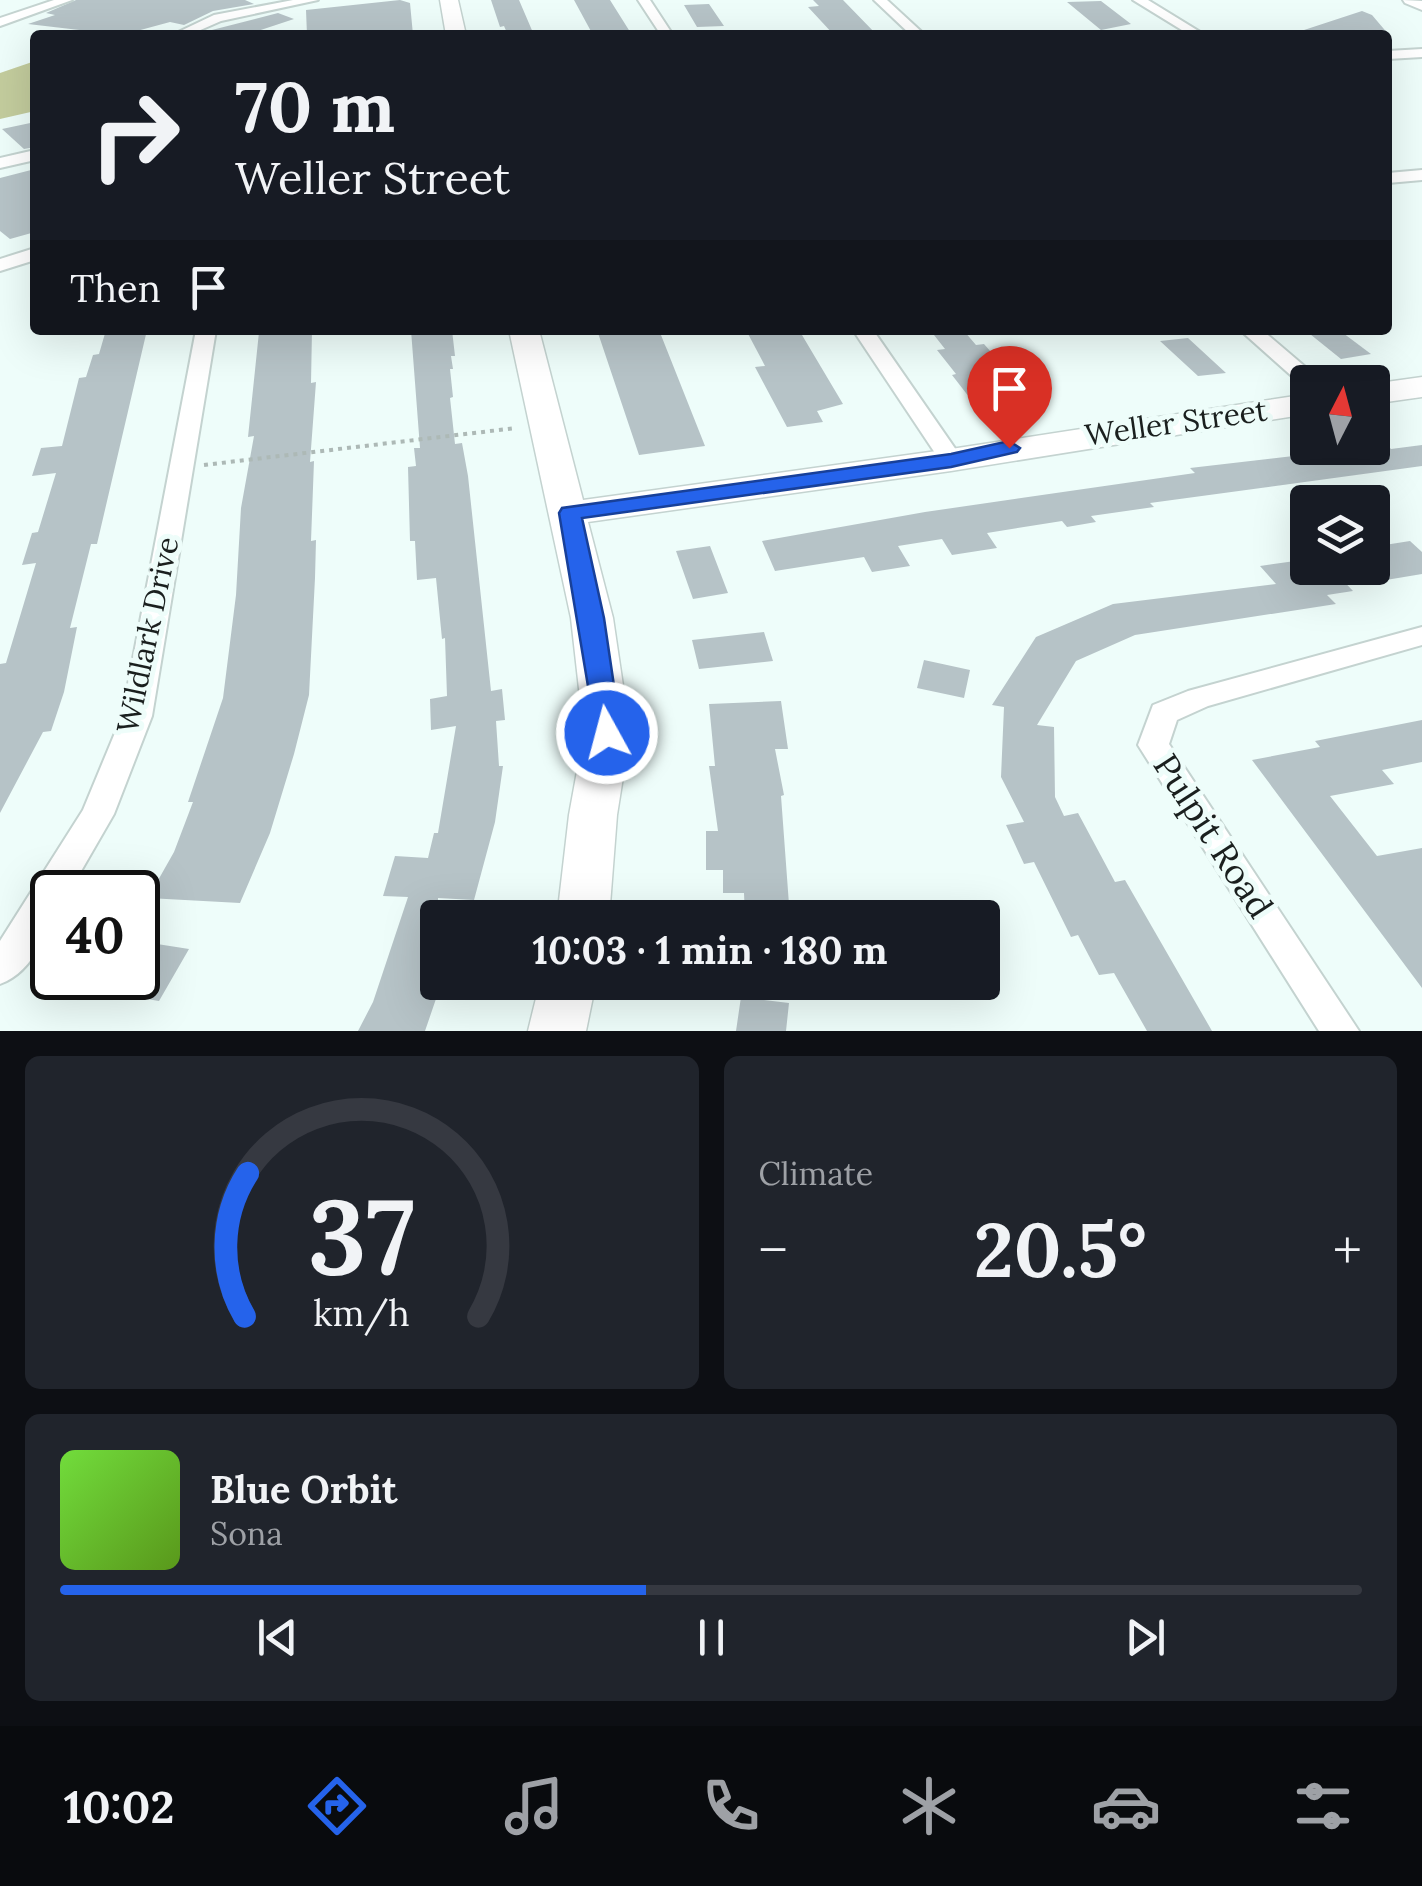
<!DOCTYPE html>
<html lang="en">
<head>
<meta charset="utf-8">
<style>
  body { margin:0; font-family:Lora,serif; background:#20242c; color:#f1f3f6; height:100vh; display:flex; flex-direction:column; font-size:38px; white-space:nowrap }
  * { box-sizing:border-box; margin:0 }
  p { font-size:32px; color:#9ea1a6 }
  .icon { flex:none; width:55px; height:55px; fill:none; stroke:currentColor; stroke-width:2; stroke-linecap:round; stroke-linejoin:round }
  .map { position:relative; height:1031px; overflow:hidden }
  .side { display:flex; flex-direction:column; gap:25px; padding:25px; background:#0d0f14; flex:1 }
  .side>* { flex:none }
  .guide { position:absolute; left:30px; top:30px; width:1362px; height:305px; border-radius:10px; box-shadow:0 10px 40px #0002; background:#171b24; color:#f1f3f6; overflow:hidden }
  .needle { width:65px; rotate:6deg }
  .tools { position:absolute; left:1290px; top:365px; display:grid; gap:20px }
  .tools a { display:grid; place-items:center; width:100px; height:100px; border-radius:10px; background:#171b24; box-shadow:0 10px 40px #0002; font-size:50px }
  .speed { position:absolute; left:30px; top:870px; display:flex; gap:20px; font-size:50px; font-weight:700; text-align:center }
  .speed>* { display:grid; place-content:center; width:130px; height:130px; border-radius:50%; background:#171b24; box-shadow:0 10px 40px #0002; line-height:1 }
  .speed .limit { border:5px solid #111; border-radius:15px; background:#fff; color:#111 }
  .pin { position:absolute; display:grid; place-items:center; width:85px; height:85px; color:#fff; margin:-102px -42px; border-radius:50% 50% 50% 0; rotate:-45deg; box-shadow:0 0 10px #0007 }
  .pin .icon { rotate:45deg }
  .me { position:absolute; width:110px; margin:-55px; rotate:353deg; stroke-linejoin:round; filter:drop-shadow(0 0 8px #0008) }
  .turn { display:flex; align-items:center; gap:35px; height:210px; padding:0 40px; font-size:45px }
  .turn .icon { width:130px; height:130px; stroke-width:2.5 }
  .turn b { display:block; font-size:70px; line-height:85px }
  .then { display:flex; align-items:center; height:95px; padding:0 40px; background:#0003; gap:20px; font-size:38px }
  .big { font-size:75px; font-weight:700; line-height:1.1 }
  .side .tile { flex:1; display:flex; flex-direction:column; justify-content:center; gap:15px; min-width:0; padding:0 35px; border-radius:15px; background:#20242c }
  .side .dial { align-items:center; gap:0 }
  .dial svg { height:260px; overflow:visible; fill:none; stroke:#363941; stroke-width:7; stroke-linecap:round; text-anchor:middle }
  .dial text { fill:#f1f3f6; stroke:none }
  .song { display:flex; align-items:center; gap:30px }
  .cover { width:120px; height:120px; border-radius:15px; background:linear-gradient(135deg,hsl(100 70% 55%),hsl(90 70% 35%)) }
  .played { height:10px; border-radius:5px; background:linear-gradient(90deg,#2563eb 45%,#363941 45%) }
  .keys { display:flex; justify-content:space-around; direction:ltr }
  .heat { display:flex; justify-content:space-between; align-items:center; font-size:55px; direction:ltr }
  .side .tiles { flex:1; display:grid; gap:25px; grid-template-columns:1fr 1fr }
  .tile:last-child { grid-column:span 2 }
  .trip { position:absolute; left:420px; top:900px; width:580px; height:100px; border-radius:10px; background:#171b24; box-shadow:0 10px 40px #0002; font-weight:700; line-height:100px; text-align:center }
  .dock { display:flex; height:160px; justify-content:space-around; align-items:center; background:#090b0e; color:#9ea1a6 }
  .dock .icon { width:70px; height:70px }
  .dock .selected { color:#2563eb }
  .dock b { font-size:45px; color:#f1f3f6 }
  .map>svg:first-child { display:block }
  .green { fill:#c3cc9d }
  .building { fill:#b6c3c7 }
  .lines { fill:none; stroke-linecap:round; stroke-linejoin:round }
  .street-casing { stroke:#c4d3d0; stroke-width:4 }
  .secondary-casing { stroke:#c4d3d0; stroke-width:3 }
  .path { stroke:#adb9b6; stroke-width:4; stroke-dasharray:4 5; stroke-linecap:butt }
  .street { fill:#fff; fill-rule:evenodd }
  .secondary { fill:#fff; fill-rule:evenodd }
  .route { fill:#2563eb; stroke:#184099; stroke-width:2.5 }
  .labels { text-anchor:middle; stroke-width:10; stroke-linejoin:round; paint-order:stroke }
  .street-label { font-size:30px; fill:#1a1f1e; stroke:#eefdfa }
  .near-street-label { font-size:35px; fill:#1a1f1e; stroke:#eefdfa }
</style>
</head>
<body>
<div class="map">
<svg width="1422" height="1031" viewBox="0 0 1422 1031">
  <rect width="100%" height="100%" fill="#eefdfa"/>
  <path class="green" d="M 35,61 L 35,111 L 0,119 L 0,73 Z"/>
  <path class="building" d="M 76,0 L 245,0 L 254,4 L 213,11 L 184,25 L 170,22 L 122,35 L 28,24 L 55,15 L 46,13 Z
    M 400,0 L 410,3 L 413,35 L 307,35 L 306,10 Z
    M 491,0 L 519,0 L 534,35 L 508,35 L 504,26 L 500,27 Z
    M 574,0 L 610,0 L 632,35 L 593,35 Z
    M 813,0 L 843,0 L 877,35 L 834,35 L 808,7 L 819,6 Z
    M 1101,1 L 1131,24 L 1101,30 L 1067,2 Z
    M 709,4 L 724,26 L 697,27 L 684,5 Z
    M 1362,11 L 1372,15 L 1389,35 L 1302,35 L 1301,31 Z
    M 278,13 L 294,19 L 246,35 L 208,31 Z
    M 35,122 L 35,147 L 24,149 L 2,129 Z
    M 35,169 L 35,232 L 10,239 L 0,231 L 0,178 Z
    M 106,330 L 147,330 L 97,544 L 91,544 L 70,628 L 77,627 L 64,692 L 51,731 L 43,732 L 0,813 L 0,664 L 6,663 L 36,563 L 22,565 L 32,533 L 38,532 L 56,473 L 32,476 L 41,448 L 62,446 L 79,378 L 86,377 L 93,355 L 99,354 Z
    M 312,330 L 311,383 L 316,382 L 310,462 L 314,461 L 311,541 L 316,540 L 315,578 L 309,695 L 294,754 L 270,833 L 240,903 L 148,898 L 174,852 L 193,802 L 188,802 L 223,698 L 236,595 L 241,508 L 254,436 L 248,437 L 259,332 Z
    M 411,330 L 452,330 L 455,356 L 451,356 L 453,369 L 450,369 L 453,397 L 450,398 L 455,444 L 462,443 L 468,476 L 491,691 L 502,689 L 505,720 L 496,721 L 499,766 L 503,766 L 495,822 L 474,900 L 438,898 L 438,993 L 425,1031 L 358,1031 L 373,1002 L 408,897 L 383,896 L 395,856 L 428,858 L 434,833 L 438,833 L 456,726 L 431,730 L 430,699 L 447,696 L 445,638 L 442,639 L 436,578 L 417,580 L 415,541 L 410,541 L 408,467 L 416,466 L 414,448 L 420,448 Z
    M 597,330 L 659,330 L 705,446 L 639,455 Z
    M 746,330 L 799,330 L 843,404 L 817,411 L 823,422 L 787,427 L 755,367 L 765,366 Z
    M 1305,330 L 1339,330 L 1371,354 L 1341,359 Z
    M 964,331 L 976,345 L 984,344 L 1031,398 L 976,406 L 952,375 L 956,374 L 937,350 L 945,349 L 934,335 Z
    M 1188,338 L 1226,373 L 1198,376 L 1160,341 Z
    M 1387,445 L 1391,449 L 1422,445 L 1422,466 L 1150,503 L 1154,507 L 1091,516 L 1096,522 L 1067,527 L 1062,521 L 987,533 L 997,548 L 952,555 L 942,539 L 898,546 L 910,566 L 872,572 L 864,557 L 775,571 L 762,541 L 925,512 L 1195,473 L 1190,468 Z
    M 1410,541 L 1422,552 L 1422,574 L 1380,581 L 1372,573 L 1372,547 Z
    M 710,546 L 728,593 L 693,599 L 676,551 Z
    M 1295,561 L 1307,574 L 1333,570 L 1353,591 L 1327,595 L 1336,604 L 1135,635 L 1076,661 L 1037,725 L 1054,727 L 1055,797 L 1064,816 L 1078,813 L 1115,882 L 1125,880 L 1212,1031 L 1147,1031 L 1114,973 L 1099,975 L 1078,935 L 1071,937 L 1034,862 L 1024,864 L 1006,825 L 1024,822 L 1001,777 L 1004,707 L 992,705 L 1036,637 L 1113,604 L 1276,584 L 1260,566 Z
    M 764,632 L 773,661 L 699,669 L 692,640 Z
    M 924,660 L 970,670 L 964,698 L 917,688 Z
    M 781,701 L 788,749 L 775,749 L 784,795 L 781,796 L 790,918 L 745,918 L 744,893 L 723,893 L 723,870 L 706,870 L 706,831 L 718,831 L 709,766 L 715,766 L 709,704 Z
    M 1422,720 L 1422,762 L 1382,770 L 1394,784 L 1330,796 L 1377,856 L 1422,848 L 1422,988 L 1252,760 L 1320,747 L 1315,741 Z
    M 138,941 L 189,949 L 159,1001 L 93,990 L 94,978 L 138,978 Z
    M 741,997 L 789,1003 L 786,1031 L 736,1031 Z"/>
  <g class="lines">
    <defs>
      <path id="street" d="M 54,0 L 72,0 L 0,26 L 0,18 Z
        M 293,0 L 318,0 L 221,21 L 189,35 L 172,35 L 214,15 Z
        M 638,0 L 650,0 L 673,35 L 661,35 Z
        M 874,0 L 887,0 L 925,35 L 911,35 Z
        M 1133,0 L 1148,0 L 1205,35 L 1190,35 Z
        M 1403,0 L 1422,1 L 1422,10 L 1405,3 Z
        M 1422,49 L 1422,57 L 1388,59 L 1388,51 Z
        M 35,150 L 35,160 L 0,168 L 0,158 Z
        M 1422,170 L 1422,180 L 1388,183 L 1388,173 Z
        M 35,248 L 35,260 L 0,271 L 0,259 Z
        M 196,330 L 216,330 L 152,716 L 114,814 L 69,892 L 52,892 C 52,927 35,971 0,984 L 0,941 L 83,810 L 122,716 Z
        M 853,330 L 873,330 L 963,460 L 959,465 L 943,465 Z
        M 1240,330 L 1262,330 L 1323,382 L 1308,382 L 1304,387 Z
        M 1422,627 L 1422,645 L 1208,706 L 1177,720 L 1169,744 L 1359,1031 L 1319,1031 L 1138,745 L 1153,705 L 1188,691 Z"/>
      <path id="secondary" d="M 440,0 L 458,0 L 466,35 L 446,35 Z
        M 509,330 L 539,330 L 583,500 L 951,449 L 1308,394 L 1308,414 L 951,471 L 588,522 L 613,618 L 630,733 L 617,815 L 609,918 L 557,918 L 569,815 L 584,733 L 571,618 Z
        M 1422,377 L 1422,397 L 1372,404 L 1372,384 Z
        M 540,982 L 596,982 L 586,1031 L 528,1031 Z"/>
    </defs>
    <use href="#street" class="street-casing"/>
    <use href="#secondary" class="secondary-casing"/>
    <path class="path" d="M 204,465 L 516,428"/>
    <use href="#street" class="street"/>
    <use href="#secondary" class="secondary"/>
  </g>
  <path class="route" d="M 1009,441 L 1020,448 L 1017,452 L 951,467 L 582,518 L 604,618 L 621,733 L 617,740 L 597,740 L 559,513 L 562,508 L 951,454 Z"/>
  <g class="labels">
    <g class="street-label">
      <text transform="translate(1176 423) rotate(-8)" y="10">Weller Street</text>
      <text transform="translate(148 635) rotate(-78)" y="10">Wildlark Drive</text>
    </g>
    <g class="near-street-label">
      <text transform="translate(1213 836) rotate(57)" y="12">Pulpit Road</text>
    </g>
  </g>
</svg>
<div class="tools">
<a><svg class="needle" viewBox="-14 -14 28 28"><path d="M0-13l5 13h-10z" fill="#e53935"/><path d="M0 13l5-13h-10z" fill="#9ea1a6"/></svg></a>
<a><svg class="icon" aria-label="layers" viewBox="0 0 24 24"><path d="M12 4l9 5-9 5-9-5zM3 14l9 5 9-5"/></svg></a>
</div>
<div class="speed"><div class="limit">40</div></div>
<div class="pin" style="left:1009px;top:448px;background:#d93025"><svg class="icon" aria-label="arrive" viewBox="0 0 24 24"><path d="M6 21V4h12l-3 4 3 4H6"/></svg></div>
<svg class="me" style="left:607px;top:733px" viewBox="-20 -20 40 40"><circle r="17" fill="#2563eb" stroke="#fff" stroke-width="3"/><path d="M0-11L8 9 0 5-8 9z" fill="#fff"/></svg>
<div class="trip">10:03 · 1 min · 180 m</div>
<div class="guide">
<div class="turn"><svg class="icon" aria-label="right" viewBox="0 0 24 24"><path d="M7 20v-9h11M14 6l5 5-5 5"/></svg><div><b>70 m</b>Weller Street</div></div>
<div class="then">Then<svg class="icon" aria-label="arrive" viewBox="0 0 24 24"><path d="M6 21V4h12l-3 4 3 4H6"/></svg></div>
</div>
</div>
<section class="side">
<div class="tiles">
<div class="tile dial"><svg viewBox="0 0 100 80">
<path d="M14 69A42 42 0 1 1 86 69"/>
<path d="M14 69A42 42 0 0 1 15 25" stroke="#2563eb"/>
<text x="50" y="56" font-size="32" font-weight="700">37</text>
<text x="50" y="72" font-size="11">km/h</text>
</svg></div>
<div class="tile"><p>Climate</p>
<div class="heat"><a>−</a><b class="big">20.5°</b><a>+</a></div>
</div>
<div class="tile">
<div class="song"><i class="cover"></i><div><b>Blue Orbit</b><p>Sona</p></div></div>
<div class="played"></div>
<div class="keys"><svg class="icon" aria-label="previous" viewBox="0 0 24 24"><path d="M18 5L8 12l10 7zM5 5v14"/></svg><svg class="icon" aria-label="pause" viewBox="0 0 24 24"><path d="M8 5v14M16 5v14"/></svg><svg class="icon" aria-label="next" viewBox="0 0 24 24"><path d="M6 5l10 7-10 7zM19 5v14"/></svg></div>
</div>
</div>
</section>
<nav class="dock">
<b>10:02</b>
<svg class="icon selected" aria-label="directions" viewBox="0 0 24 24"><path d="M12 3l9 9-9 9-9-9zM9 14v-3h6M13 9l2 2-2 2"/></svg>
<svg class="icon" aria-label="music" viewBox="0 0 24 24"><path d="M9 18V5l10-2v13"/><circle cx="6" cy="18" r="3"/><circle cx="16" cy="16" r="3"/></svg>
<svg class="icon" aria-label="phone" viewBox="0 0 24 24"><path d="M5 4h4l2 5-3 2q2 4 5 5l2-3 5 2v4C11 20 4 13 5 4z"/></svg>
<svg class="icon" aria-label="climate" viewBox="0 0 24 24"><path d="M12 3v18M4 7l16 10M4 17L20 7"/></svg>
<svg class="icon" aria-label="car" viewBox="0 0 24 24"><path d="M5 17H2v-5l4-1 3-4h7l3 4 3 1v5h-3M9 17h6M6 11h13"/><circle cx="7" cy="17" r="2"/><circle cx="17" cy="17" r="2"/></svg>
<svg class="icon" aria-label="filters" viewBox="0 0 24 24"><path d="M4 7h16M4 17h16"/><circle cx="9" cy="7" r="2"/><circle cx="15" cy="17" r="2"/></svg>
</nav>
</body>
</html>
